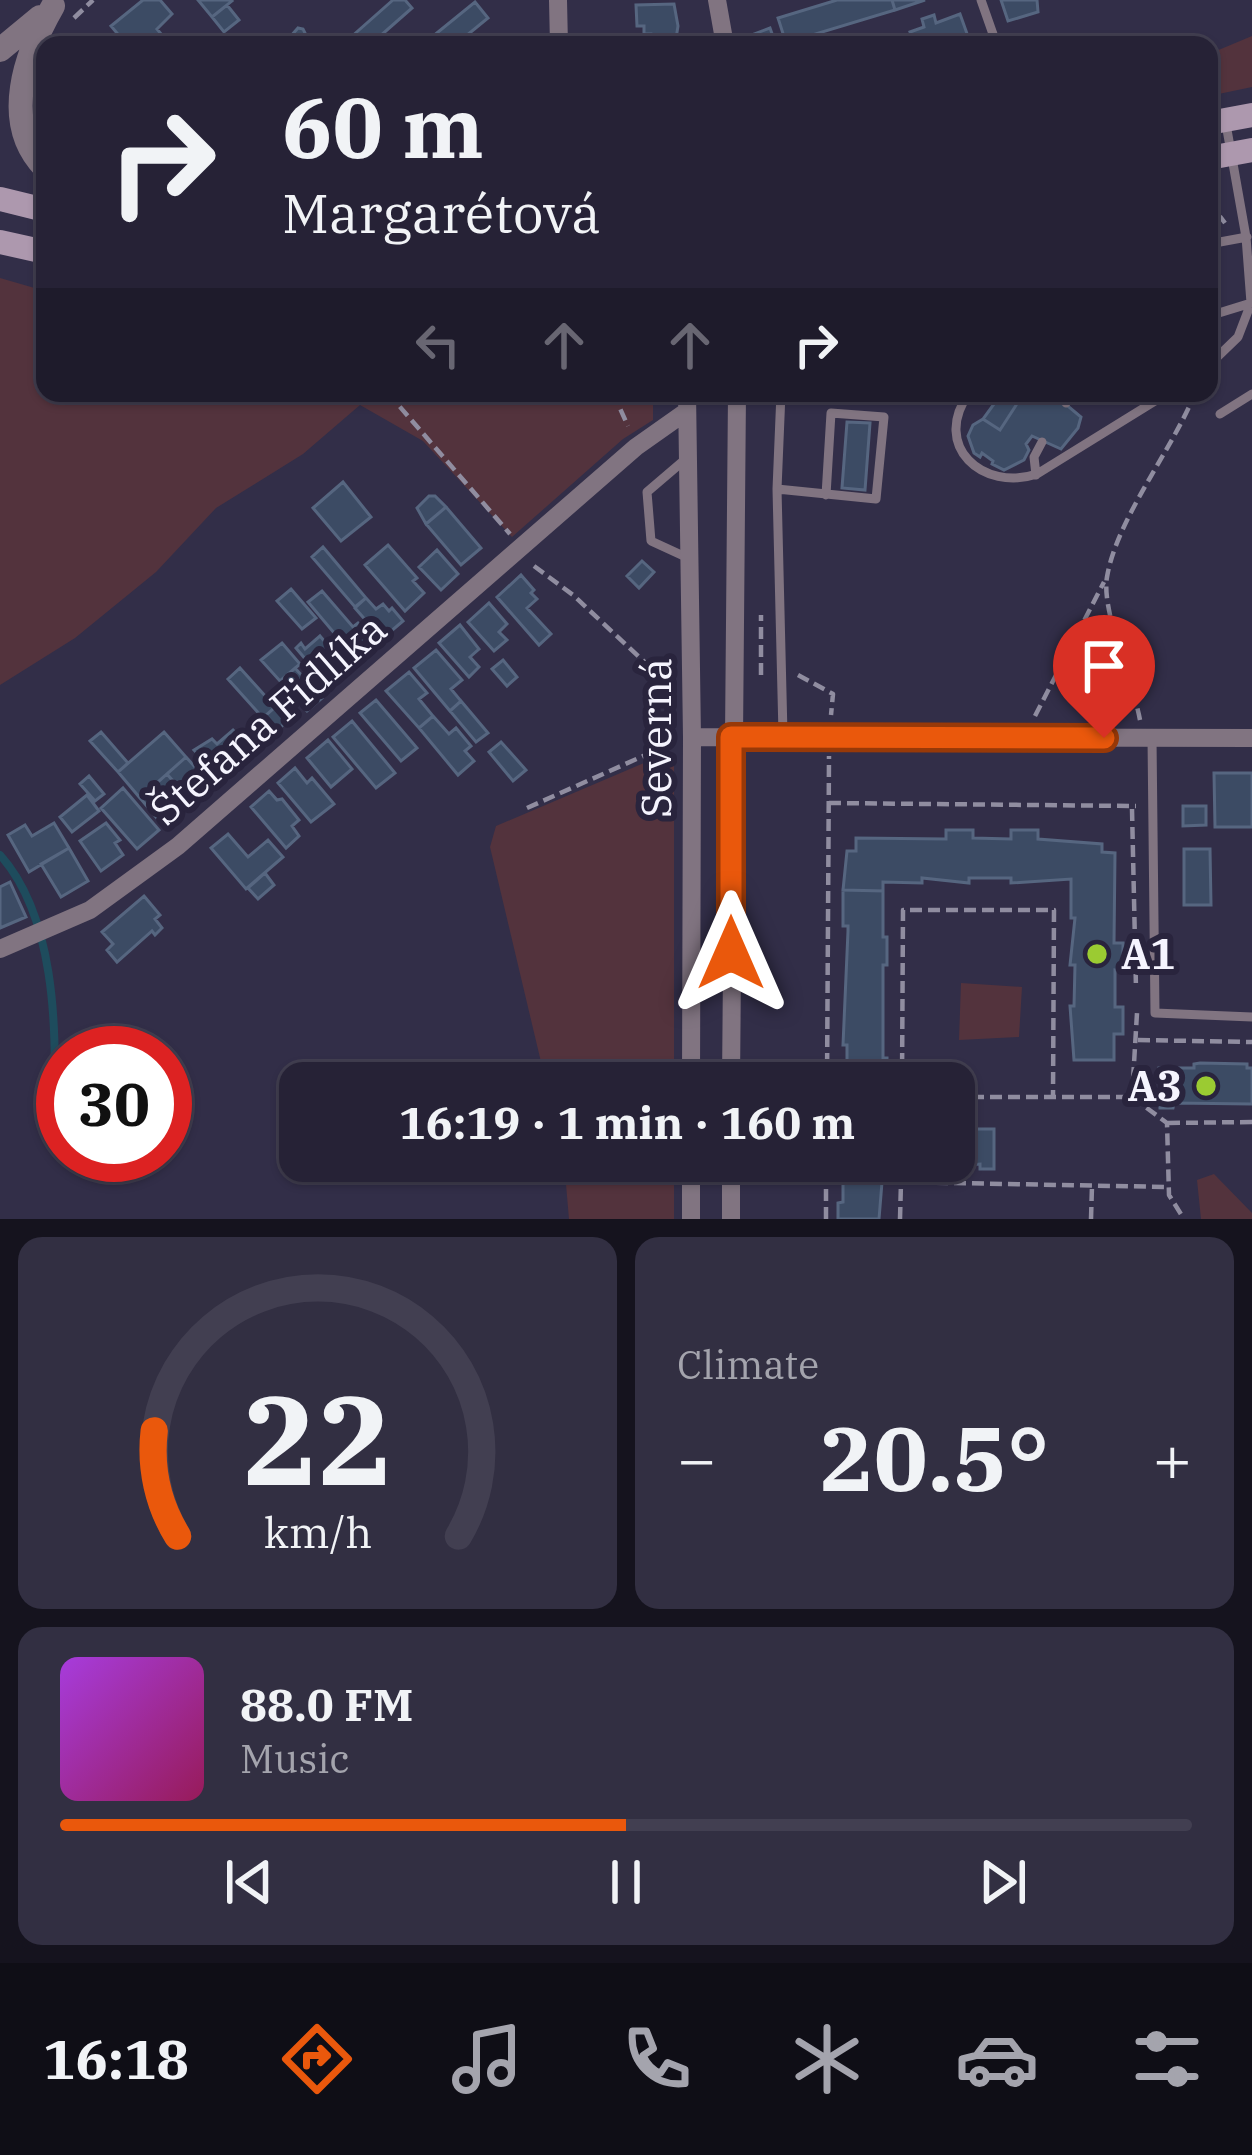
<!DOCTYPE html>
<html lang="en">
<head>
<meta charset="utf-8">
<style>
  body { margin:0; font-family:"IBM Plex Serif",serif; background:#322f42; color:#f1f3f6; height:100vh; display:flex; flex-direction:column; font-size:45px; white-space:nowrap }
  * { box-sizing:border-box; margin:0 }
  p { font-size:39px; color:#a4a4ad }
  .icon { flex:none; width:66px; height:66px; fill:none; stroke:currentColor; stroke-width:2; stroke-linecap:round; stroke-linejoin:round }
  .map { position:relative; height:1219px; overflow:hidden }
  .side { display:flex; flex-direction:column; gap:18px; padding:18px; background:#15131e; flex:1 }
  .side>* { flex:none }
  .banner { position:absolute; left:36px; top:36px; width:1182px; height:366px; border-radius:24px; box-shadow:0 3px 9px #0004,0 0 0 3px #423f51; background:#262236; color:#f1f3f6; overflow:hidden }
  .speed { position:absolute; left:36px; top:1026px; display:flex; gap:24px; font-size:60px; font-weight:700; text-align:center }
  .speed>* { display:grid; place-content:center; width:156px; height:156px; border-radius:50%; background:#262236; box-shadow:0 3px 9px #0004,0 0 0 3px #423f51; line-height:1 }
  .speed .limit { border:18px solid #d22; background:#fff; color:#111 }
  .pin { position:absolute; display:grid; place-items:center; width:102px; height:102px; color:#fff; margin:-123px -51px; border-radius:50% 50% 50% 0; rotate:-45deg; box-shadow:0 0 12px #0007 }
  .pin .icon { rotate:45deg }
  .me { position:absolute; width:132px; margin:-66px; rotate:0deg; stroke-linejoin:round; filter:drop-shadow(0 0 9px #0008) }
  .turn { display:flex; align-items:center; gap:42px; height:252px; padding:0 48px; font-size:54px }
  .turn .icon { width:156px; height:156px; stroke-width:2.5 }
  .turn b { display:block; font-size:84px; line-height:102px }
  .lanes { display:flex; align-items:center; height:114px; padding:0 48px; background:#0003; justify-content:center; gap:60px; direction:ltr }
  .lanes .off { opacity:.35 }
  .big { font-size:90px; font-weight:800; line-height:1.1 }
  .side .tile { flex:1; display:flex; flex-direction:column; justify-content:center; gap:18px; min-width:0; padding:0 42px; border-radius:24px; background:#322f42 }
  .side .dial { align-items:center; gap:0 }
  .dial svg { height:312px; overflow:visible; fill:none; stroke:#423f51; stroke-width:7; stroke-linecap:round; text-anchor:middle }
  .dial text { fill:#f1f3f6; stroke:none }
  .song { display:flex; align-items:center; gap:36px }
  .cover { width:144px; height:144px; border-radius:18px; background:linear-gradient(135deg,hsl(280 70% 55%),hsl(330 70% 35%)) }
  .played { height:12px; border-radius:6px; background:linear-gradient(90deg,#ea580c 50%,#423f51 50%) }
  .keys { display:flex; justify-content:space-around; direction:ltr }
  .heat { display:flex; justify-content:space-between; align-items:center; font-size:66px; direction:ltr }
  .side .tiles { flex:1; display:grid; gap:18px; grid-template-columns:1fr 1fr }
  .tile:last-child { grid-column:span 2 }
  .trip { position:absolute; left:279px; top:1062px; width:696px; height:120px; border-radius:24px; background:#262236; box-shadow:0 3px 9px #0004,0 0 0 3px #423f51; font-weight:800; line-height:120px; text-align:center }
  .menu { display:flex; height:192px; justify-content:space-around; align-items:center; background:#0f0e16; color:#a4a4ad }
  .menu .icon { width:84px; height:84px }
  .menu .active { color:#ea580c }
  .menu b { font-size:54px; color:#f1f3f6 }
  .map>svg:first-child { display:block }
  .green { fill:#53333d }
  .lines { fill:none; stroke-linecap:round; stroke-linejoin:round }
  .stream { stroke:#1e4c5d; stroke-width:8 }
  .building { fill:#3c4b64; stroke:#566680; stroke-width:3 }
  .path { stroke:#908da0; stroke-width:4.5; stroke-dasharray:12 6; stroke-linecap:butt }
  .service { stroke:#817481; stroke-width:9 }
  .minor { stroke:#817481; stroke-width:18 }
  .tertiary { stroke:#817481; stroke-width:24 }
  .secondary { stroke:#ad98ae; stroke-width:24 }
  .route-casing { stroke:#983908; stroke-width:30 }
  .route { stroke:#ea580c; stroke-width:21 }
  .poi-dot { fill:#9bcb32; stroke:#29243d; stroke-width:4.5 }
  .labels { text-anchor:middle; stroke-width:12; stroke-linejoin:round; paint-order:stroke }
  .street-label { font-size:42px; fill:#f5f4fe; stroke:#29243d }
  .poi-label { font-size:42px; font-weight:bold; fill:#f5f4fe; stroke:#29243d; text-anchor:start }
</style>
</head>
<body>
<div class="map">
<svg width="1252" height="1219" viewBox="0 0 1252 1219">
  <rect width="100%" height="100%" fill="#322e48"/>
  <path class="green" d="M 1252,36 L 1252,87 L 1209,96 L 1209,54 Z
    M 0,278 L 45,291 L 45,393 L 653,393 L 653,420 L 623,439 L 512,537 L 423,441 L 360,405 L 303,454 L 216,508 L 156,572 L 75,638 L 0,685 Z
    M 658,757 L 674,766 L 674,1083 L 546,1083 L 490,847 L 496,826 Z
    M 961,983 L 1022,987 L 1019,1037 L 959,1040 Z
    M 564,1161 L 674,1161 L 674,1219 L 569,1219 Z
    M 1214,1174 L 1252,1213 L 1252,1219 L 1201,1219 L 1197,1180 Z"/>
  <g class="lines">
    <path class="stream" d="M 0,855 C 54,915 57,1025 54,1103"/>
  </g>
  <path class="building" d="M 160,0 L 172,14 L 157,29 L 170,45 L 127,45 L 111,26 L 143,0 Z
    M 198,0 L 231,0 L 232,1 L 212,17 Z
    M 393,0 L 405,0 L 412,8 L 370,45 L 357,45 L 350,38 Z
    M 837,0 L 892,0 L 895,10 L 786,43 L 778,18 Z
    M 892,0 L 925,0 L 895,10 Z
    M 1001,0 L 1037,0 L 1038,12 L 1008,21 Z
    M 475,2 L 488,18 L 455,45 L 422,45 Z
    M 674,4 L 678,26 L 675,45 L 652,45 L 651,34 L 644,34 L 644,26 L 637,26 L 636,5 Z
    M 227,5 L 239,20 L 224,32 L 212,17 Z
    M 960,14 L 970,42 L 915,45 L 910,32 L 924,27 L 922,19 L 934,15 L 936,23 Z
    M 298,28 L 303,29 L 311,45 L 283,45 Z
    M 770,28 L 775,42 L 759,45 L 754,34 Z
    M 979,393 L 1024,393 L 1000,430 L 983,419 L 994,404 Z
    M 1024,393 L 1058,393 L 1057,397 L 1081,417 L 1078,428 L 1061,449 L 1032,436 L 1026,444 L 1029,450 L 1024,460 L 1004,470 L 992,464 L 993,461 L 982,453 L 980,457 L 974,453 L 968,436 L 973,425 L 983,419 L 1000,430 Z
    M 847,422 L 870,423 L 865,490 L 842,488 Z
    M 343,482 L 371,517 L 341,541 L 313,508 Z
    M 429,496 L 435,496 L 446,507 L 426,524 L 417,508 Z
    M 446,507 L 481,548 L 461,565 L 426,524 Z
    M 388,545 L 417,578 L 413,581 L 424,593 L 405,611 L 365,565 Z
    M 323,547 L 366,598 L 355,607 L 312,557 Z
    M 437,550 L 458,574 L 441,590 L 419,567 Z
    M 642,561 L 654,572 L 639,588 L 627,576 Z
    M 521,575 L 534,590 L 531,593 L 537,599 L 527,608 L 551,634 L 539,645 L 497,597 Z
    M 291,589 L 316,618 L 302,629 L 277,601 Z
    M 322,591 L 353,627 L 358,623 L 376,643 L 356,659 L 308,602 Z
    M 366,598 L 376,609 L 383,604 L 389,611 L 392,608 L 403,621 L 382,639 L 355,608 Z
    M 489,603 L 507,624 L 499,632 L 507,640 L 494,651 L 468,622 Z
    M 460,625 L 479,649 L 470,657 L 479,667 L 469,677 L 439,643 Z
    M 320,636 L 348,669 L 328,686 L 296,648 L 301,643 L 305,649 Z
    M 282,643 L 300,664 L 280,681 L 261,660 Z
    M 436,650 L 462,680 L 451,689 L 461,701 L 450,711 L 414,668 Z
    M 503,660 L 517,677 L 507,686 L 492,669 Z
    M 240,668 L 275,707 L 263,718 L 228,679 Z
    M 295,668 L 322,698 L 307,711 L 280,681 Z
    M 409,672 L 427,693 L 419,699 L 433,716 L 419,728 L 386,691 Z
    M 376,700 L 417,748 L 401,761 L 360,713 Z
    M 282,701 L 294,715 L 275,732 L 263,718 Z
    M 461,701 L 488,733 L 476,742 L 450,711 Z
    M 433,716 L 449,734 L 456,728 L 471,746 L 465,751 L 474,761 L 458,775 L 419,728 Z
    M 352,721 L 395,773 L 376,788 L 333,737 Z
    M 233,730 L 254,753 L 223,781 L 194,750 L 212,739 L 217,744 Z
    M 101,732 L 128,763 L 118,772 L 90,741 Z
    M 164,732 L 186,757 L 140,798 L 118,772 Z
    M 328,740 L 352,769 L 331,787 L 307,758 Z
    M 501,742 L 526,770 L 513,781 L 489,752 Z
    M 186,757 L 195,767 L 198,764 L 214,788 L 194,805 L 167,774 Z
    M 295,768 L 307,783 L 312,778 L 334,804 L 311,822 L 278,783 Z
    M 1214,773 L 1252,773 L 1252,827 L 1215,827 Z
    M 167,774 L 183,793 L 156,817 L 140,798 Z
    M 89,776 L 104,794 L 95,801 L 80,784 Z
    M 123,788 L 159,830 L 137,849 L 101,808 Z
    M 269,791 L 277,800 L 282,799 L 299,820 L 292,826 L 299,836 L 286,848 L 251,807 Z
    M 87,795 L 99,811 L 72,832 L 60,817 Z
    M 1183,806 L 1206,806 L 1206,825 L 1183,826 Z
    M 54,823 L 69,848 L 29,872 L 8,835 L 25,825 L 32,836 Z
    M 106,823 L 120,840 L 115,843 L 123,855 L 101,871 L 80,841 Z
    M 946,830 L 973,830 L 973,838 L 1011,839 L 1011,830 L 1038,830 L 1038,839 L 1102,844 L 1102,852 L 1115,853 L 1114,943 L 1123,943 L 1123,971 L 1115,970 L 1115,1007 L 1123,1007 L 1123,1034 L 1114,1034 L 1114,1060 L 1074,1060 L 1070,1006 L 1074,1006 L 1075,965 L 1070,965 L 1075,918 L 1071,918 L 1071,879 L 1011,883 L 1011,878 L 969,878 L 969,883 L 922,878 L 922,883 L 883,882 L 883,891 L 843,890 L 847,851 L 856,851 L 856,838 L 946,839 Z
    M 228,834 L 248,857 L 268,840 L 283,857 L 246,889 L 211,848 Z
    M 69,848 L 88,881 L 61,897 L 41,864 Z
    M 1184,849 L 1210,849 L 1211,905 L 1184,905 Z
    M 265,873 L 274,885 L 258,899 L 248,888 Z
    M 10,882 L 26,917 L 0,928 L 0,887 Z
    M 843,890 L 883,891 L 883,937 L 887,937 L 887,965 L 883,965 L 883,1058 L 887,1058 L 887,1072 L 847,1071 L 847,1045 L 843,1045 L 848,931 L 848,926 L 843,926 Z
    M 144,896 L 160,915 L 155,919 L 162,928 L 155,935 L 152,931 L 117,962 L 107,950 L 113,944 L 102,932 Z
    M 1200,1063 L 1247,1064 L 1247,1068 L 1252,1068 L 1252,1104 L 1174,1103 L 1173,1108 L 1160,1108 L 1159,1068 L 1194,1068 L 1194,1064 Z
    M 954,1125 L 959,1125 L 960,1129 L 994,1129 L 994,1169 L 980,1169 L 980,1164 L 883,1170 L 879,1219 L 838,1219 L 838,1203 L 843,1202 L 843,1163 L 954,1161 Z"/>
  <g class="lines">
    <path class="path" d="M 74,18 L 93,0
      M 1209,202 L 1225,223
      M 388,393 L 510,534
      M 613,393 L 628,426
      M 534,566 L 573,595 L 669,685
      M 761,675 L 761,615
      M 798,675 L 833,694 L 831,715
      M 1035,716 L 1104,582
      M 1140,720 C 1133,682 1101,611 1107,577 C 1117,518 1173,449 1195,393
      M 829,803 L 1136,806
      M 527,808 L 670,744
      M 1132,809 L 1136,989
      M 1138,1040 L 1252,1042
      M 827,1083 L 829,756
      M 902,1083 L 903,910 L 1054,910 L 1053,1097
      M 954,1097 L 1132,1097
      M 1132,1097 L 1137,1013
      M 1132,1097 L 1167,1123 L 1169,1195 L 1184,1219
      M 1168,1123 L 1252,1122
      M 826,1219 L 826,1161
      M 900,1219 L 901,1182 L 1169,1187
      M 1091,1219 L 1092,1186"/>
    <path class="service" d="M 981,0 L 994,37
      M 1226,124 L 1246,237 L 1251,303
      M 1209,244 L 1247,237
      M 1209,316 L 1251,303 L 1238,337 L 1209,365
      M 781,393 L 777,489 L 783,734
      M 969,393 C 931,446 983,492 1037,474 L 1168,393
      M 1066,403 L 1074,393
      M 1220,414 L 1252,394
      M 688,457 L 647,492 L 651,541 L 688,558
      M 1036,475 L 1034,457 L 1042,442
      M 777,489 L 876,499 L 884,417 L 831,413 L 826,495
      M 1152,738 L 1155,1013 L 1252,1017"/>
    <path class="minor" d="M 558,0 L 559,45
      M 717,0 L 725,45
      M 687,393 L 692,737 L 691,1083
      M 692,737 L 1252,738
      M 0,949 L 90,910 L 178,846 L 636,447 L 687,411
      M 731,1083 L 737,393
      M 691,1219 L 691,1161
      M 731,1219 L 731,1161"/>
    <path class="tertiary" d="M 0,50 L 40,17
      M 45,168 C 0,122 26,53 53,6"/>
    <path class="secondary" d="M 1209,123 L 1252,115
      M 1209,158 L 1252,150
      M 0,199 L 45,210
      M 0,242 L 45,252"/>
  </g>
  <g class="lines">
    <defs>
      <path id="route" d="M 731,953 L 731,737 L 1104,738"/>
    </defs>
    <use href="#route" class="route-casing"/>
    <use href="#route" class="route"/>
  </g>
  <g class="poi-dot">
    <circle cx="1097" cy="954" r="12"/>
    <circle cx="1206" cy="1086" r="12"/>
  </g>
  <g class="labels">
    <g class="street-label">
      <text transform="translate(268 719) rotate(-41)" y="15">Štefana Fidlíka</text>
      <text transform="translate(656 738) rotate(-90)" y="15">Severná</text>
    </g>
    <g class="poi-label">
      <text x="1121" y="969">A1</text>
      <text x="1182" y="1101" text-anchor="end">A3</text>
    </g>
  </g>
</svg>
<div class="speed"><div class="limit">30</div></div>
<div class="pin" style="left:1104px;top:738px;background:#d93025"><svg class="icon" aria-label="arrive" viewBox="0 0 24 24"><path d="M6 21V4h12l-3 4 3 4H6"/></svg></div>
<svg class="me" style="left:731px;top:953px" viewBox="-20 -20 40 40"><path d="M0-17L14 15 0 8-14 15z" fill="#ea580c" stroke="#fff" stroke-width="4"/></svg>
<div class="trip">16:19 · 1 min · 160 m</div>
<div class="banner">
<div class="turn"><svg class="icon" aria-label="right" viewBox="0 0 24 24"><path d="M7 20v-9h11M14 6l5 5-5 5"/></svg><div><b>60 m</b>Margarétová</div></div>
<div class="lanes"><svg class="icon off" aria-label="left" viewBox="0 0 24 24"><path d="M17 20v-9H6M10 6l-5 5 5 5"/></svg><svg class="icon off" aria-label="ahead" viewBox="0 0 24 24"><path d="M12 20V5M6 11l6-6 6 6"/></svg><svg class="icon off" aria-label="ahead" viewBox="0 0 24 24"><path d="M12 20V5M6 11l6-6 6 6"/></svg><svg class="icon" aria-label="right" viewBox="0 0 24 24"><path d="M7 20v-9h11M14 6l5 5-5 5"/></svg></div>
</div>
</div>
<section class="side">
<div class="tiles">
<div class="tile dial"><svg viewBox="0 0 100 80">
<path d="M14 69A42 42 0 1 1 86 69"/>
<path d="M14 69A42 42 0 0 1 8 42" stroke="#ea580c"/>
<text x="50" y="56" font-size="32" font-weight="700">22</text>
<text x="50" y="72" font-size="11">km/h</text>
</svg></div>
<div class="tile"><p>Climate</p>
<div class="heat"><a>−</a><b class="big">20.5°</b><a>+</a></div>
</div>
<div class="tile">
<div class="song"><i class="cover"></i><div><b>88.0 FM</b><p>Music</p></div></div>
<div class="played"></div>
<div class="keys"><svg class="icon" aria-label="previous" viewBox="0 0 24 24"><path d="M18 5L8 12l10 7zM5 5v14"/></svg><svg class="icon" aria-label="pause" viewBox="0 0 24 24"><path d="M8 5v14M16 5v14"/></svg><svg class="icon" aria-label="next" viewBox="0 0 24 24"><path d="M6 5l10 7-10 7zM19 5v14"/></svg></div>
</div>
</div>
</section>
<nav class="menu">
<b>16:18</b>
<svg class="icon active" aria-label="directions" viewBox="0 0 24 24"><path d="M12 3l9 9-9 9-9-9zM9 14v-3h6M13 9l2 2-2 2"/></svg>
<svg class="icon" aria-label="music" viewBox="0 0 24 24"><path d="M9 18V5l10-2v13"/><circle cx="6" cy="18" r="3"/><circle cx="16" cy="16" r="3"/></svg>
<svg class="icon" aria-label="phone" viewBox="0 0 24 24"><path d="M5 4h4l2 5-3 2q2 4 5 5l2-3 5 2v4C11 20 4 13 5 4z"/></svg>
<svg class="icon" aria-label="climate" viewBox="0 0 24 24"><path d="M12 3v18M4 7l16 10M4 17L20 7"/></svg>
<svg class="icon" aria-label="car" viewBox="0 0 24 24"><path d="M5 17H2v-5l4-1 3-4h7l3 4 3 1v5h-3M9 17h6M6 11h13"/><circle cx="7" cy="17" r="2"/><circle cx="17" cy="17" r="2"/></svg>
<svg class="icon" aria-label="filters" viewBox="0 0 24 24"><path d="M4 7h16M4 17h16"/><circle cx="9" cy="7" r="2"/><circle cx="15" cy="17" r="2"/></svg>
</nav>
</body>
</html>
